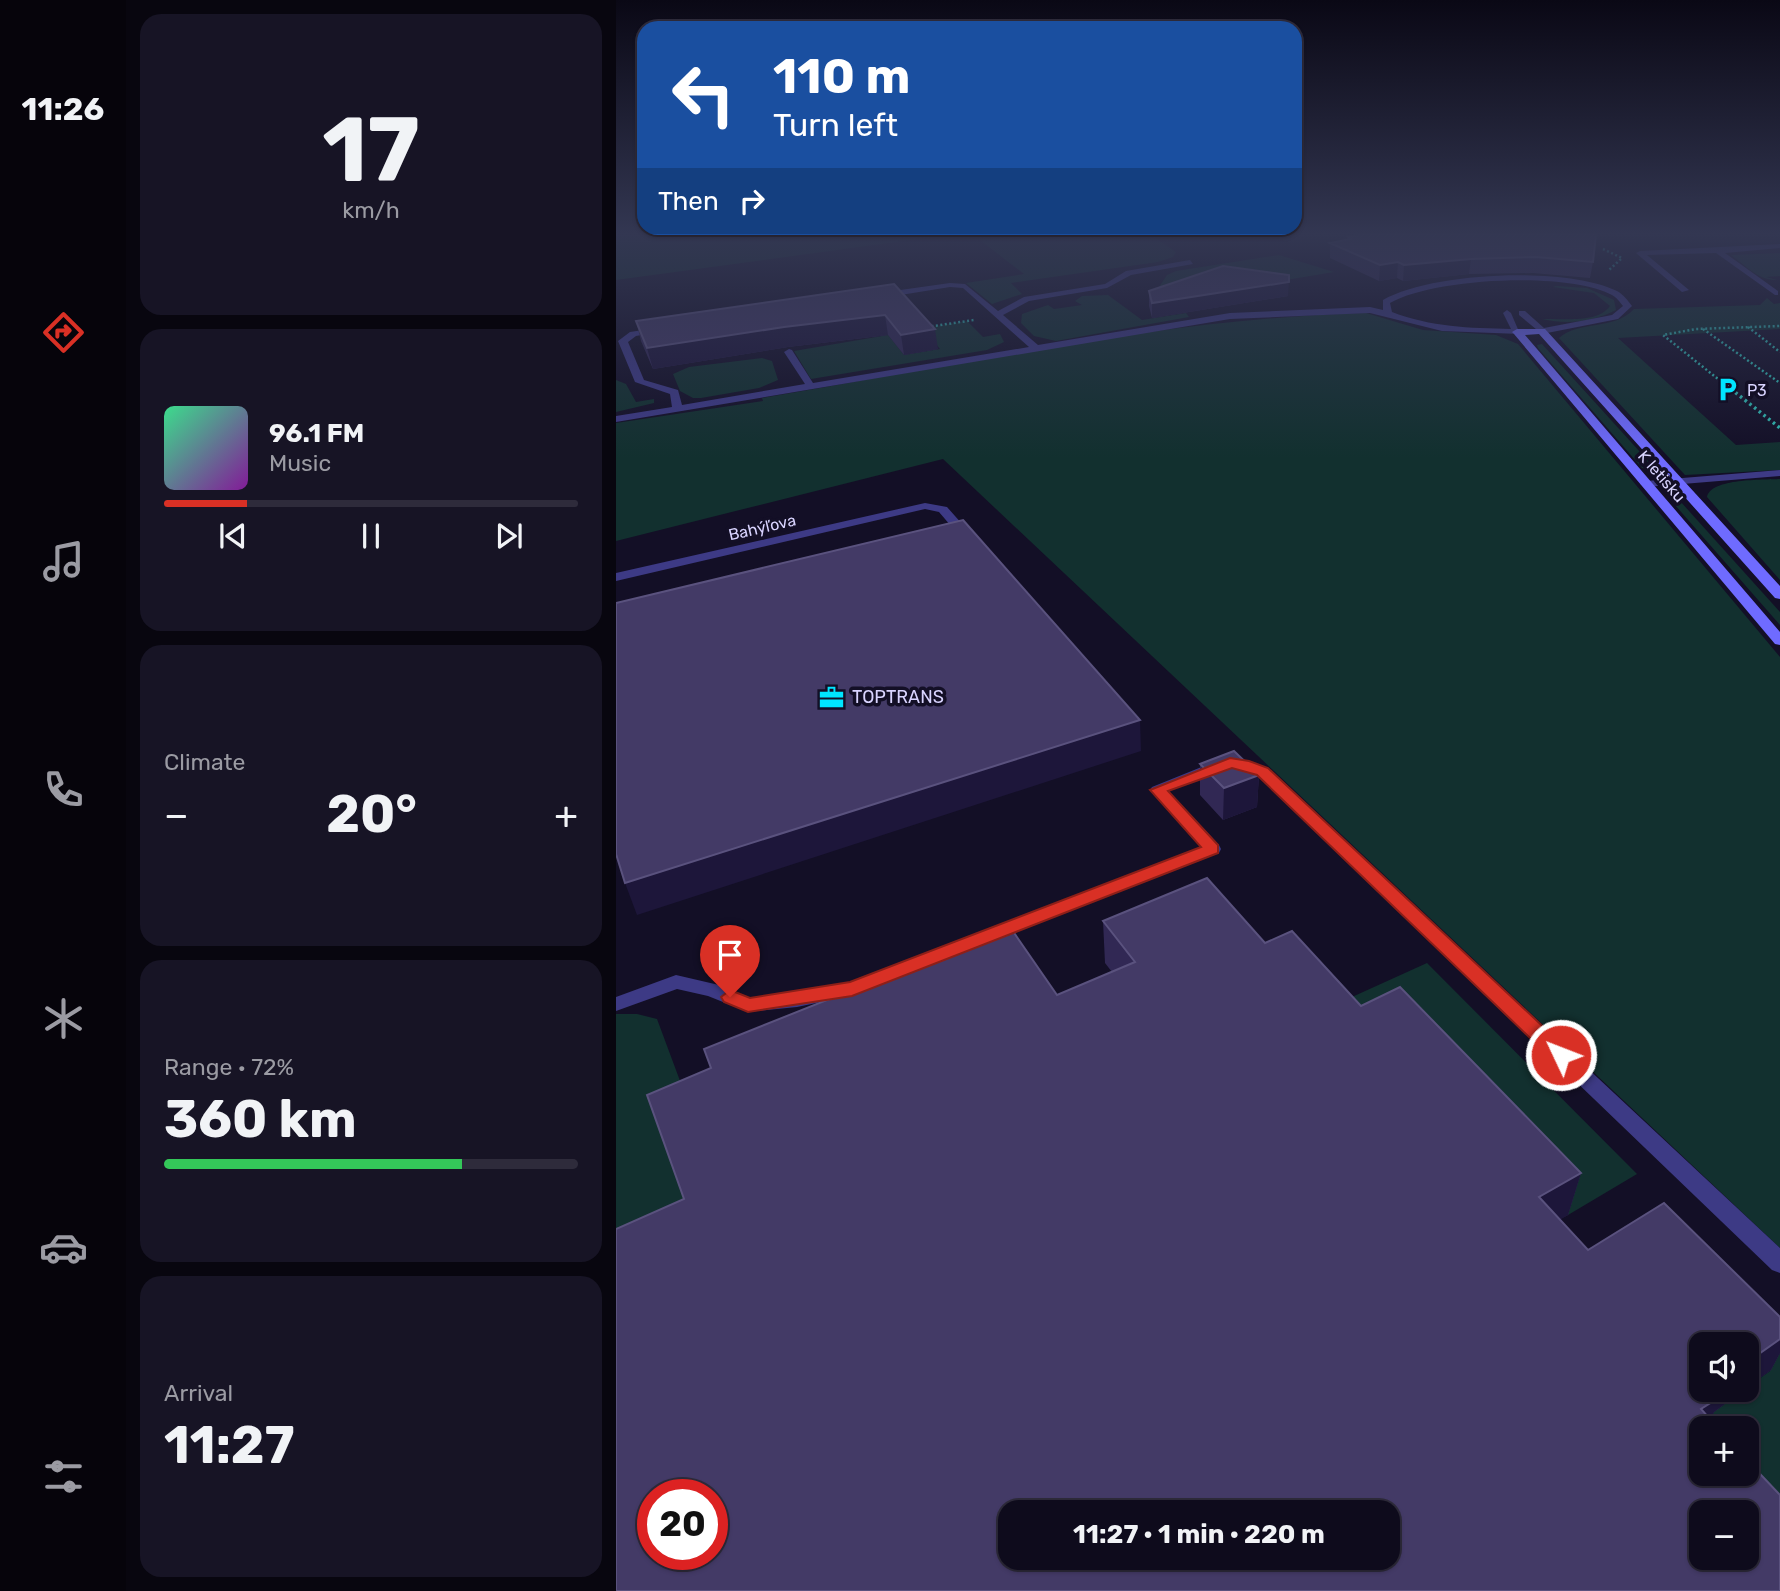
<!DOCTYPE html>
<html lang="en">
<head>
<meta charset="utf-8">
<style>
  body { margin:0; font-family:Rubik,sans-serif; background:#171425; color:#f1f3f6; height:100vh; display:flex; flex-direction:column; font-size:26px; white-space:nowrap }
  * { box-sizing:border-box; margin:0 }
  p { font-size:23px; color:#9b9ba3 }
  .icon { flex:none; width:38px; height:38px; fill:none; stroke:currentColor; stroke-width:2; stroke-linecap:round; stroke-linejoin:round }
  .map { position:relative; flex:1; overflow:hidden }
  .drawer { display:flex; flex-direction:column; gap:14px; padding:14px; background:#08060f; width:490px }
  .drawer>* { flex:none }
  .banner { position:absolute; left:21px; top:21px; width:665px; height:214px; border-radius:21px; box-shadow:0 2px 5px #0004,0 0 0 2px #2e2b3b; background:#1a4fa0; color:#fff; overflow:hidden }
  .tools { position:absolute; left:1073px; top:1332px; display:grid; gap:14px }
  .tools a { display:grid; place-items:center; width:70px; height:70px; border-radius:14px; background:#0e0b1c; box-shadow:0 2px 5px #0004,0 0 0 2px #2e2b3b; font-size:35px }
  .speed { position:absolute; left:21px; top:1479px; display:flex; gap:14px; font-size:35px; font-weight:700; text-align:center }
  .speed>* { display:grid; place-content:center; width:91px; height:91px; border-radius:50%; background:#0e0b1c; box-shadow:0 2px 5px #0004,0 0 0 2px #2e2b3b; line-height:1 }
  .speed .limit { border:10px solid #d22; background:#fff; color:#111 }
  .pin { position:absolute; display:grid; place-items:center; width:60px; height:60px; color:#fff; margin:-72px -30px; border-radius:50% 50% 50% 0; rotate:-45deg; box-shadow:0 0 7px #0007 }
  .pin .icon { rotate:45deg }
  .me { position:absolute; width:77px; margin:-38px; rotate:313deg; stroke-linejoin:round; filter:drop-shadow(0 0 5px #0008) }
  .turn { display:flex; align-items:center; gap:24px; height:147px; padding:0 21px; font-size:32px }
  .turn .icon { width:91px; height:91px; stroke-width:2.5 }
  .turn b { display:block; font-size:49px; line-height:60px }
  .then { display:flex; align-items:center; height:66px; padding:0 21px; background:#0003; gap:14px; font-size:26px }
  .big { font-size:52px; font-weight:700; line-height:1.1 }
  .drawer .tile { flex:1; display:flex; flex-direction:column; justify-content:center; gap:10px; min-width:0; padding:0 24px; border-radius:21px; background:#171425 }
  .drawer .dial { align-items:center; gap:0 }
  .dial b { font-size:91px; line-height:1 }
  .song { display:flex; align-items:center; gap:21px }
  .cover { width:84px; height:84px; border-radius:10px; background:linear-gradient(135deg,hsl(150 70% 55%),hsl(290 70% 35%)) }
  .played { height:7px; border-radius:4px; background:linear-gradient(90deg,#d93025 20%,#2e2b3b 20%) }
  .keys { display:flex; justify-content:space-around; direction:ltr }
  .heat { display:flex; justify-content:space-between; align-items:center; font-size:38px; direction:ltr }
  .charge { height:10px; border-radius:5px; background:linear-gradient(90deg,#34c759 72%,#2e2b3b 0) }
  .trip { position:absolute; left:382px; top:1500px; width:402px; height:70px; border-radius:21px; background:#0e0b1c; box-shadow:0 2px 5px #0004,0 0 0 2px #2e2b3b; font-weight:700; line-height:70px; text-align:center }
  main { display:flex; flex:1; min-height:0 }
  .tabs { display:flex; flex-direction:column; width:126px; justify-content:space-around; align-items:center; background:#06040b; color:#9b9ba3 }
  .tabs .icon { width:49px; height:49px }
  .tabs .active { color:#d93025 }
  .tabs b { font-size:32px; color:#f1f3f6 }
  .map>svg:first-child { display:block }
  .green { fill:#12302f }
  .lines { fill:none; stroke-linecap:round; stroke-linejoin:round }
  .path-far1 { stroke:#2fb8b0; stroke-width:2.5; stroke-dasharray:2 2.5; stroke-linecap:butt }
  .path { stroke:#2fb8b0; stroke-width:3.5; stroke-dasharray:2.5 3.5; stroke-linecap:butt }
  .lane { fill:#3d3a85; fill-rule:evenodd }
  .secondary { fill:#6f6bff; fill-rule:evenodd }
  .wall { fill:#312854; fill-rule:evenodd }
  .shaded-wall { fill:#1d163a }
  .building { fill:#433a66; stroke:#5a527e; stroke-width:2; fill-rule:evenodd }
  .route { fill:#d93025; stroke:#8d1f18; stroke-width:2 }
  .labels { text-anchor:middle; stroke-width:7; stroke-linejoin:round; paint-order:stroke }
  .far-poi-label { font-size:16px; fill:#d9d4ff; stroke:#130f26; text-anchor:start }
  .far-street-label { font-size:16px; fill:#d9d4ff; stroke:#130f26 }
  .poi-label { font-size:18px; fill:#d9d4ff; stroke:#130f26; text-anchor:start }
</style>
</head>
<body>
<main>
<nav class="tabs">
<b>11:26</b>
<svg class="icon active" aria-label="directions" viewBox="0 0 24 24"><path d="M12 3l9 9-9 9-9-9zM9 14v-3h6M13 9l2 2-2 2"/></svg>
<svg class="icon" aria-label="music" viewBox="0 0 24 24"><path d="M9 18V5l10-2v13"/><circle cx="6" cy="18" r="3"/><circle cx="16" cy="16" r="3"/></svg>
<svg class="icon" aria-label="phone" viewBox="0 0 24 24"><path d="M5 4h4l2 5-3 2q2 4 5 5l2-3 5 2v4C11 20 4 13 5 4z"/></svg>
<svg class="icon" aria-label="climate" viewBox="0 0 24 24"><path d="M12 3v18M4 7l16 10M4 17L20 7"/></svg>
<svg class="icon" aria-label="car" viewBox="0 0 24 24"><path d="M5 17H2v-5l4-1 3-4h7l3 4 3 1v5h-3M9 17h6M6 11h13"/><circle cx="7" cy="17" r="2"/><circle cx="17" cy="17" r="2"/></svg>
<svg class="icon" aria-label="filters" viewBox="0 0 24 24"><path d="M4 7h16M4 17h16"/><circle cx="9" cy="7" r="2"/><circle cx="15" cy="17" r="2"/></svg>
</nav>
<section class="drawer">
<div class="tile dial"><b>17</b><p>km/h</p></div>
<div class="tile">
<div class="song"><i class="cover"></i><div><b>96.1 FM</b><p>Music</p></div></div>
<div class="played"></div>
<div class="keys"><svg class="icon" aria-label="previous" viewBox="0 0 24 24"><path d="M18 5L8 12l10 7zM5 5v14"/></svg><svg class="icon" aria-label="pause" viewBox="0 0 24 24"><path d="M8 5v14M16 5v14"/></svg><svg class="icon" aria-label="next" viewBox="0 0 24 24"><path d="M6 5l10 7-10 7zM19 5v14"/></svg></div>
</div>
<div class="tile"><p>Climate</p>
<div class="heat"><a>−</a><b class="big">20°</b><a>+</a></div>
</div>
<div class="tile"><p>Range · 72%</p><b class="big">360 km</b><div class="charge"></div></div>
<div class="tile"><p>Arrival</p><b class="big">11:27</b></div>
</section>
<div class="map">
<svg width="1164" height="1591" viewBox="0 0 1164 1591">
  <rect width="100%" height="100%" fill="#130f26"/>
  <path class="green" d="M 0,235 L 332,235 L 0,280 Z
    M 373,235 L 535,235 L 560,252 L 557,257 L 542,262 L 395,283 L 406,294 L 376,304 L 350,283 L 408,274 L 360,237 Z
    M 1164,253 L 1164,276 L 1150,277 L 1161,280 C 1143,281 1129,265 1115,255 Z
    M 663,255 L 718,272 L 658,282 L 574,283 L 543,287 L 551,275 L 560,271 Z
    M 940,286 L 971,288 L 998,300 L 1000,310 C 977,322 951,325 926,319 C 946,318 981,324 994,306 L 978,293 L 937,287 Z
    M 492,295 L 526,320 L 570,313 L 573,317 L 440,341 L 418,336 L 405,323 L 406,314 L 432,305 L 438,309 L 466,305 L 459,301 L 466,296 Z
    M 1151,298 L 1158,304 L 1164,303 L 1164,329 L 1002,338 L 1120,445 L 1164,442 L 1164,470 L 1069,475 L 943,338 C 963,320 998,331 1018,309 L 1144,305 Z
    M 750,313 L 807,330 L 880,335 L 902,344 L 1164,657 L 1164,1248 L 327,459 L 0,541 L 0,423 L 147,401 L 146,398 C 346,364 546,319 750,313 Z
    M 351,321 L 367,337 L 384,334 L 388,342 L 371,350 L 195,379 L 178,351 L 272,335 L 288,355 L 324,349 L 307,328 Z
    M 926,344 L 1044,474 L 1026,468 L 922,348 L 921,345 Z
    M 146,358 L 156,361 L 162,380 L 143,388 L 85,398 L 77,398 L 64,391 L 57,374 L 73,367 Z
    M 0,380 L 10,384 L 20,402 L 38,399 L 38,403 L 0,412 Z
    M 1164,479 L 1164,580 L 1091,497 C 1095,478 1147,480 1164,479 Z
    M 1055,491 L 1164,612 L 1164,625 L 1052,497 L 1051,493 Z
    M 811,963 L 1021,1174 L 952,1215 L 736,997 Z
    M 0,1014 L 21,1014 L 41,1019 L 118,1226 L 0,1280 Z
    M 1164,1354 L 1164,1560 L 1130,1512 L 1130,1428 L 1079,1425 L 1154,1371 L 1147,1363 Z"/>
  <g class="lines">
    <path class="path-far1" d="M 987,249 L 1006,258 L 993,270
      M 311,327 L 358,320
      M 1132,327 L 1164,352
      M 1087,329 L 1164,383
      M 1112,387 L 1047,335 L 1080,329 L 1164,326"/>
    <path class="path" d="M 1110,385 L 1164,428"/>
    <path class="lane" d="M 1164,244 L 1164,248 L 1109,253 L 1162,291 L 1162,295 L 1159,295 L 1100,253 L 1031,255 L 1073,290 L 1066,292 L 1020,253 L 1024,251 Z
      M 574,260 L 577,264 L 515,275 L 491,288 L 413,301 L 387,315 L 422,345 L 614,313 L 754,307 L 767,310 L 767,300 C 815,272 950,266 1001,291 C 1007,294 1012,301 1016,306 L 1002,319 L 926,334 L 903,315 L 903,311 L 909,311 L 928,328 L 996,315 L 1007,306 C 1004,302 1000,297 996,295 C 951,271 817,278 774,303 L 776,312 C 815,327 853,328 895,329 L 887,313 L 891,310 L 895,313 L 904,334 L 826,331 L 754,313 L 614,319 L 0,422 L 0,416 L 56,407 L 54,394 L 19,382 L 2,341 L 14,332 L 47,327 L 47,331 L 20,336 L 12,342 L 28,380 L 62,390 L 66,405 L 189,384 L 168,352 L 173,349 L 176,350 L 197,383 L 413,347 L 347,288 L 334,287 L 266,298 L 263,297 L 263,293 L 334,283 L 349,284 L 382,311 L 408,297 L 489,284 L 510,271 Z
      M 1164,470 L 1164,476 L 1030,487 L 1024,484 L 1030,481 Z
      M 309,503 L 331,507 L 355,534 L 355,540 L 347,540 L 323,512 L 309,509 L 0,581 L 0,573 Z
      M 620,760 L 651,769 L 1164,1248 L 1164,1273 L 1156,1270 L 641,775 C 609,762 581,779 552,791 L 603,845 L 605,849 L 603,853 L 382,939 L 370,939 L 367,935 L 370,931 L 586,847 L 534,790 L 536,787 L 588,766 Z
      M 323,948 L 329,950 L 332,955 L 329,960 L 243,994 L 181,1007 L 132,1012 L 92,996 L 61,989 L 0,1011 L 0,997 L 60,975 L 103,985 L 133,998 L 181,993 L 233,983 Z"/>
    <path class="secondary" d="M 901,329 L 929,329 L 1164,586 L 1164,599 L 1159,598 L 923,334 L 909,335 L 1164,632 L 1164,645 L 1159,644 L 898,334 L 896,332 Z"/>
  </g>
  <path class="wall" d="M 732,237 L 977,262 L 974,278 L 917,273 L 853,274 L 787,281 L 781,278 L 763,281 L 714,258 L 714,243 L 732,239 Z
    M 278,284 L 322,349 L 288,355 L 272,335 L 172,347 L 37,369 L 25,341 L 20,321 Z
    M 533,291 L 672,296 L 536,318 L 533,306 Z
    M 584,764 L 643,775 L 641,807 L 607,820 L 584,795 Z
    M 591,878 L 649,943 L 676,931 L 745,1006 L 784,987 L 965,1173 L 952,1215 L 944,1219 L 972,1250 L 1048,1203 L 1164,1317 L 1164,1353 L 1155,1370 L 1130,1388 L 1130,1344 L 1085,1344 L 1085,1390 L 1128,1390 L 1098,1412 L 1094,1419 L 1102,1428 L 1085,1428 L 1085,1474 L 1130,1474 L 1130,1459 L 1164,1495 L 1164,1591 L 0,1591 L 0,1229 L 68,1199 L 31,1095 L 95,1069 L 88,1049 L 394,927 L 441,995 L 496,972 L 489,963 L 487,921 ZM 37,1494 L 96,1494 L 96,1554 L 37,1554 ZM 394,1512 L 772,1512 L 772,1558 L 394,1558 ZM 1085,1512 L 1130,1512 L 1130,1558 L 1085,1558 Z"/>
  <path class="shaded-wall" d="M 855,259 L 853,274 L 787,281 L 788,265 Z
    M 782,262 L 781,278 L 763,281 L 764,265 Z
    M 673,282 L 672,296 L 536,318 L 536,303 Z
    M 269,315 L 272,335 L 172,347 L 37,369 L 31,348 L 168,327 Z
    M 319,329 L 322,349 L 288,355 L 285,335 Z
    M 524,720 L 525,751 L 21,915 L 9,883 Z
    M 643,775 L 641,807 L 607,820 L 608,788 Z
    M 965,1173 L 952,1215 L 912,1239 L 923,1197 Z
    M 1164,1339 L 1164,1353 L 1155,1370 L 1130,1388 L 1130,1363 Z
    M 1097,1390 L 1128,1390 L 1098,1412 L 1090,1428 L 1085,1409 Z"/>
  <path class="building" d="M 743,235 L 980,235 L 977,262 L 920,257 L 855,259 L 788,265 L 782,262 L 764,265 L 714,243 L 734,239 L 732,237 Z
    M 607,266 L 673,275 L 673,282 L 536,303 L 533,291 Z
    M 278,284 L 319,329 L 285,335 L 269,315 L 168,327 L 31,348 L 20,321 Z
    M 347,520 L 524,720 L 9,883 L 0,854 L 0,603 Z
    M 618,751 L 643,775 L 608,788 L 584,764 Z
    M 591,878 L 649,943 L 676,931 L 745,1006 L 784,987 L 965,1173 L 923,1197 L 972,1250 L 1048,1203 L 1164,1317 L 1164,1339 L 1130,1363 L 1130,1344 L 1085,1344 L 1085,1390 L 1102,1390 L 1107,1395 L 1085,1409 L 1102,1428 L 1085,1428 L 1085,1474 L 1130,1474 L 1130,1459 L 1164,1495 L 1164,1591 L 0,1591 L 0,1229 L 68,1199 L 31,1095 L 95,1068 L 88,1049 L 394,927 L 441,995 L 519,962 L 487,921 ZM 37,1494 L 96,1494 L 96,1554 L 37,1554 ZM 394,1512 L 772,1512 L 772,1558 L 394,1558 ZM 1085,1512 L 1130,1512 L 1130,1558 L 1085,1558 Z"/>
  <linearGradient id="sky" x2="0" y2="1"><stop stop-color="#0a0815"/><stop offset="0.51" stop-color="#333752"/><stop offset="1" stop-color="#333752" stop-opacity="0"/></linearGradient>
  <rect width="1164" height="458" fill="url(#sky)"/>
  <path class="route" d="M 614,758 L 633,761 L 652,768 L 952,1050 L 955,1055 L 952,1061 L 938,1061 L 641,775 L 616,768 L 552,791 L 602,845 L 602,853 L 236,996 L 132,1012 L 108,1002 L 105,997 L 114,990 L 134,998 L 234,982 L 585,847 L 534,790 Z"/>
  <defs>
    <symbol id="parking-bare" viewBox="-9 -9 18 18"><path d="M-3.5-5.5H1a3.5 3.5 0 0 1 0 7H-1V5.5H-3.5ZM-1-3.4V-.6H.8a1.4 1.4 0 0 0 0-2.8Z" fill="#00e5ff" stroke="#130f26" stroke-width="2.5" paint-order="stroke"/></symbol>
    <symbol id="office-bare" viewBox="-9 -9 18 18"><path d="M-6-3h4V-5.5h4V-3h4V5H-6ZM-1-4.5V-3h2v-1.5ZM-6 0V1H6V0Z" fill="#00e5ff" stroke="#130f26" stroke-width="2.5" paint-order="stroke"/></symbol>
  </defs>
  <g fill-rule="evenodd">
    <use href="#parking-bare" x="1094" y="372" width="35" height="35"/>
    <use href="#office-bare" x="198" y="680" width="35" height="35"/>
  </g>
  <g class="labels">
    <g class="far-poi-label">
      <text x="1131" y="396">P3</text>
    </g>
    <g class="far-street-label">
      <text transform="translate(1046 476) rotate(49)" y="6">K letisku</text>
      <text transform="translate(146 527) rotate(-13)" y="6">Bahýľova</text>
    </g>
    <g class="poi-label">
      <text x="236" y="703">TOPTRANS</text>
    </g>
  </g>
</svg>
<div class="tools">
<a><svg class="icon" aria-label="sound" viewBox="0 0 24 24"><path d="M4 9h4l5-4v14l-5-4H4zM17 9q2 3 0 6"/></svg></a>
<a>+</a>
<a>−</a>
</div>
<div class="speed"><div class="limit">20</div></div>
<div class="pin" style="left:114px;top:997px;background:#d93025"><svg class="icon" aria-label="arrive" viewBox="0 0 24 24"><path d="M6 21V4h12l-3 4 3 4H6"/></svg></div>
<svg class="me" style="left:945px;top:1055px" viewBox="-20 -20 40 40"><circle r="17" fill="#d93025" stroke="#fff" stroke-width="3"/><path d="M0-11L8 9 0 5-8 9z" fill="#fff"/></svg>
<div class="trip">11:27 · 1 min · 220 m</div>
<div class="banner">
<div class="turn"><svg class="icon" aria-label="left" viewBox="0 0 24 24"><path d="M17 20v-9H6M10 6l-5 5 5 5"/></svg><div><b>110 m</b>Turn left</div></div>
<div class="then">Then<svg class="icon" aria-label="right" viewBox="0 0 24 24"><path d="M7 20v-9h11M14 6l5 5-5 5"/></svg></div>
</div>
</div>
</main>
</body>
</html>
